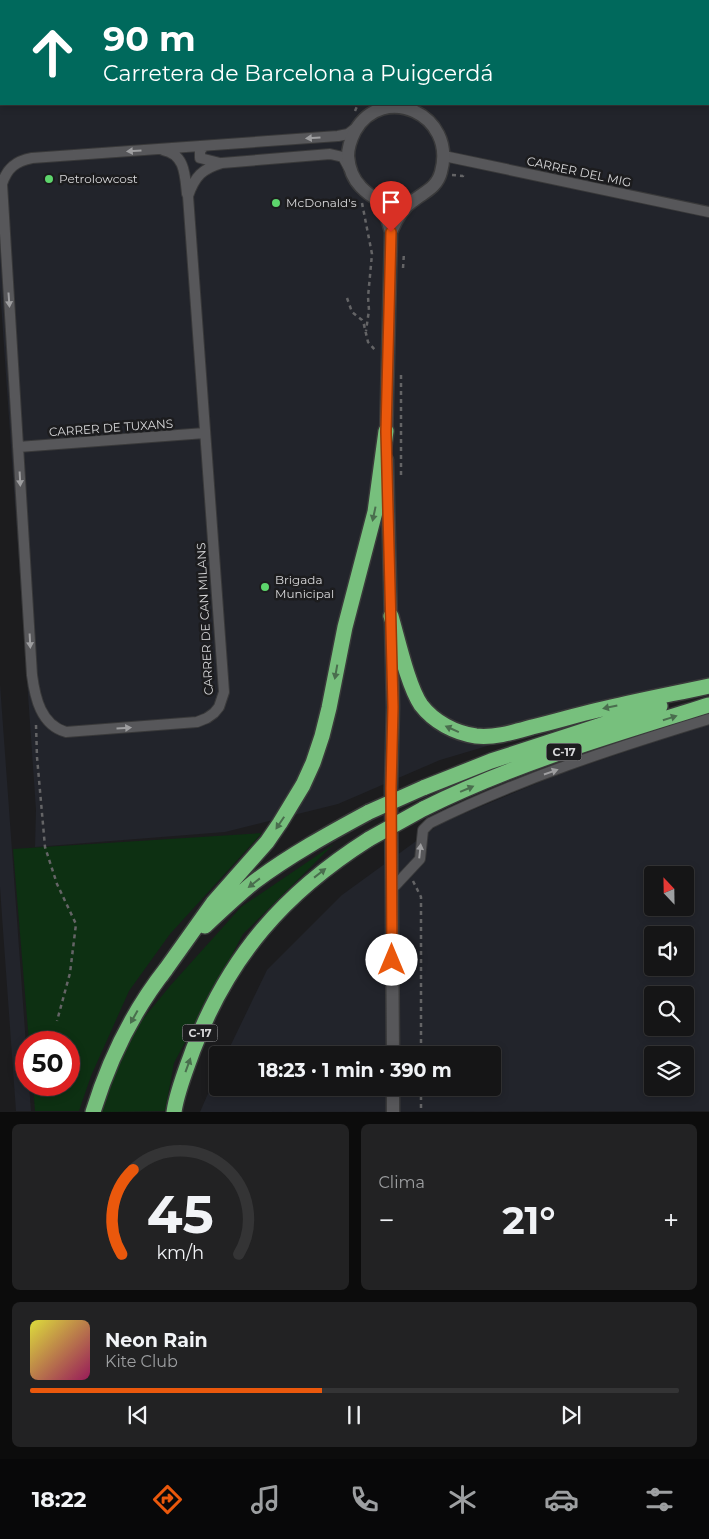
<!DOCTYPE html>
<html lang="es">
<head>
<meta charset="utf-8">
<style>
  body { margin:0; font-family:Montserrat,sans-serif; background:#222223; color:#f1f3f6; height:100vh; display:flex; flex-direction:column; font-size:19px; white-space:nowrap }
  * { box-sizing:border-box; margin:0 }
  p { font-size:16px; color:#9d9fa1 }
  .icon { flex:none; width:28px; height:28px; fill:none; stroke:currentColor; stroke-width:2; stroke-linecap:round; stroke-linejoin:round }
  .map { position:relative; height:1112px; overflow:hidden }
  .drawer { display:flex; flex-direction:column; gap:12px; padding:12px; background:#0c0c0c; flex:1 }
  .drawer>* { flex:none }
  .banner { position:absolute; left:0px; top:0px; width:710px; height:105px; box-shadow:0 2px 8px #0003,0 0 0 1px #343435; background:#00695c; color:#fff; overflow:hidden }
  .needle { width:32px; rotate:338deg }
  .buttons { position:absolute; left:644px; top:866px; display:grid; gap:10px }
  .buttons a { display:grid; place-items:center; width:50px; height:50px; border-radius:5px; background:#151516; box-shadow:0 2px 8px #0003,0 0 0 1px #343435; font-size:25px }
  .speed { position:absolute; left:15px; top:1031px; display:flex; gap:10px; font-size:25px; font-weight:700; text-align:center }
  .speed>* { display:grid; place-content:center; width:65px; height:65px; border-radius:50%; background:#151516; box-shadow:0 2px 8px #0003,0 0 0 1px #343435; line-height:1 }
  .speed .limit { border:8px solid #d22; background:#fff; color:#111 }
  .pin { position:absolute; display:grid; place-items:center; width:42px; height:42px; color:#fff; margin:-51px -21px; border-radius:50% 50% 50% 0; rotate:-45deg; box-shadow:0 0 5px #0007 }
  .pin .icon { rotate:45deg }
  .me { position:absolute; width:55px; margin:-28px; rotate:0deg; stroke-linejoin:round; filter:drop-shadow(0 0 4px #0008) }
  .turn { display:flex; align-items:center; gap:18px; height:105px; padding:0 20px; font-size:22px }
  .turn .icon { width:65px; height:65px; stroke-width:2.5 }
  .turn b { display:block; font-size:35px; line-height:42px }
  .big { font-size:38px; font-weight:700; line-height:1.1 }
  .drawer .widget { flex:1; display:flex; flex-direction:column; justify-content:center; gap:8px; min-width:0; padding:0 18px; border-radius:8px; background:#222223 }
  .drawer .dial { align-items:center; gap:0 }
  .dial svg { height:130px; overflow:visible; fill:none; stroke:#343435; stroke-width:7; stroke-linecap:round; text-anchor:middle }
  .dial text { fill:#f1f3f6; stroke:none }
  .song { display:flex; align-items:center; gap:15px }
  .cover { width:60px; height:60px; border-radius:8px; background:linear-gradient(135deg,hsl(60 70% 55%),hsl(330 70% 35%)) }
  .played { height:5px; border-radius:2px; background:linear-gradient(90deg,#ea580c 45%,#343435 45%) }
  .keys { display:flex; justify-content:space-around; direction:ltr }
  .heat { display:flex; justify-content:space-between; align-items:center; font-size:28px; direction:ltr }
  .drawer .tiles { flex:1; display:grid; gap:12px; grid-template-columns:1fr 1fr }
  .widget:last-child { grid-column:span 2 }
  .trip { position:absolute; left:209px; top:1046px; width:292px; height:50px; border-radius:5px; background:#151516; box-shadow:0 2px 8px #0003,0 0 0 1px #343435; font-weight:700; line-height:50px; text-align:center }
  .tab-bar { display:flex; height:80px; justify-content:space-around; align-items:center; background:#080809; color:#9d9fa1 }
  .tab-bar .icon { width:35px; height:35px }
  .tab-bar .on { color:#ea580c }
  .tab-bar b { font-size:22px; color:#f1f3f6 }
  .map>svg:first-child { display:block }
  .built { fill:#22242b; fill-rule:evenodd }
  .green { fill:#0d3012 }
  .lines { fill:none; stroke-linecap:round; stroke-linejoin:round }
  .minor-casing { stroke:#39393a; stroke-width:12 }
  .secondary-casing { stroke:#39393a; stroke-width:15 }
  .motorway-casing { stroke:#39393a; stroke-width:18 }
  .path { stroke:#646466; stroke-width:2.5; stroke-dasharray:4 4; stroke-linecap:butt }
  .minor { stroke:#57575a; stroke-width:10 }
  .secondary { stroke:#57575a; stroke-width:12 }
  .motorway { stroke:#77c07d; stroke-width:15 }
  .motorway-bridge-casing { stroke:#39393a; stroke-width:18; stroke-linecap:butt }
  .motorway-bridge { stroke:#77c07d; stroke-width:15 }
  .oneway { fill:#9e9ea0 }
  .oneway2 { fill:#4a6e4e }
  .route-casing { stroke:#983908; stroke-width:12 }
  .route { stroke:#ea580c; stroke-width:9 }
  .poi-dot { fill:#5dd56c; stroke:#1c1c1e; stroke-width:2 }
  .labels { text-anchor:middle; stroke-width:5; stroke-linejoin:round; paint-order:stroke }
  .shield { fill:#1c1c1e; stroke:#a0a0a2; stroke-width:1 }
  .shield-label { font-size:11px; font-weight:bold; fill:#d8d8da }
  .street-label { font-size:12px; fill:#d8d8da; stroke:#1c1c1e }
  .poi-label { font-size:12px; fill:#d8d8da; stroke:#1c1c1e; text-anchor:start }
</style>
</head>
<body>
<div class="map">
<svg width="709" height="1112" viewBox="0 0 709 1112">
  <rect width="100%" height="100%" fill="#1c1c1e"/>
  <path class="built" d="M 0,0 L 709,0 L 709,678 L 518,728 L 518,737 L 440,760 L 338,804 L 225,832 L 35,847 L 36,810 L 0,288 ZM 1,1 L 709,1 L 709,104 L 1,104 Z
    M 0,684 L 26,1045 L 26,1085 L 29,1085 L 31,1111 L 16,1111 L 2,916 L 0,887 Z
    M 709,723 L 709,1111 L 200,1112 L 217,1073 L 218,1088 L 492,1088 L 492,1055 L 226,1055 L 267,970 L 342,895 L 441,823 L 557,775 ZM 652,875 L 685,875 L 685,908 L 652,908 ZM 652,935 L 685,935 L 685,968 L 652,968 ZM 652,995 L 685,995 L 685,1028 L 652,1028 ZM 652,1055 L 685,1055 L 685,1088 L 652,1088 Z"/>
  <path class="green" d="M 262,833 L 170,934 L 129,991 L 91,1076 L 79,1111 L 35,1111 L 33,1085 L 69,1085 L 69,1042 L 29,1042 L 13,849 Z
    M 334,844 L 243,934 L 174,1063 L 165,1111 L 102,1112 L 115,1053 L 170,986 L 241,907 Z"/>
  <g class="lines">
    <defs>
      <path id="minor" d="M 204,146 L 200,151 L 200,158 L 220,163
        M 163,150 C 185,154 185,175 187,194
        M 444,156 L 709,212
        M 349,168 L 343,157 L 330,154 L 222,163 C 202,169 195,176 188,196 L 224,692 L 219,707 L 214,713 L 207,718 L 197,722 L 66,732 C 41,725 35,698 32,675 L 2,184 C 7,168 16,161 32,158 L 338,136 L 348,134 L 357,127
        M 18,447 L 205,433
        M 392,889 L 420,859 L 423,830 L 430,823 C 519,779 614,748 709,719"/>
      <path id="secondary" d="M 395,0 L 395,1
        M 376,199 L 386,215 L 391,232 L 386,440
        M 391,232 C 396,220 402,208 413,201 C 424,192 437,188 441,172 C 457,114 383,82 355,131 C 351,139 348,147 348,156 C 349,168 352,178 361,187 C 375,202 393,206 413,201
        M 387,460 L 393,707 L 391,788 L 393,1055
        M 393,1088 L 393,1112"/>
      <path id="motorway" d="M 391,616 C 398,640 408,686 421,705 C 434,722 455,733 476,736 C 495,738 514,732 532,727 C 554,722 576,715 598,710 C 635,701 672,694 709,686
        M 423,788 L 491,761 L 660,706
        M 423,809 C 513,764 612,735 709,705
        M 205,926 C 221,911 237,896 254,882 C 290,855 330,833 369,812
        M 161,976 L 213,903 L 267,842 L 280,823 L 303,785 L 313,763 L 322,736 L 329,708 L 345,627 L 375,512 L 386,431
        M 93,1112 C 109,1060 133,1011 166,969
        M 174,1112 C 177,1091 186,1070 193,1050 C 229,956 284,893 369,839"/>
    </defs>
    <use href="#minor" class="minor-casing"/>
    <use href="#secondary" class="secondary-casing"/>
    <use href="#motorway" class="motorway-casing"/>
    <path class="path" d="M 365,1 L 366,0
      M 355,111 L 358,104
      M 452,175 L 463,176 L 464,172
      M 362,203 L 372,254 L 368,297 L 369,310 L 366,331
      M 403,268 L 404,253
      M 347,298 L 352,312 L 362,320 L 364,325 L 368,342 L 375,350
      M 401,475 L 401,375
      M 36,725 L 37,757 L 45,847 L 57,884 L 76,924 L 70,973 L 57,1021
      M 413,881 L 421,897 L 421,1055
      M 421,1088 L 421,1112"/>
    <use href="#minor" class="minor"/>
    <use href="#secondary" class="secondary"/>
    <use href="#motorway" class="motorway"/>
    <defs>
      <path id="motorway-bridge" d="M 369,812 L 423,788
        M 369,839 L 423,809"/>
    </defs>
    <use href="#motorway-bridge" class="motorway-bridge-casing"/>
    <use href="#motorway-bridge" class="motorway-bridge"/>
  </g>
  <defs><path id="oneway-solid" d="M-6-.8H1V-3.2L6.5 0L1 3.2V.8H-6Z" transform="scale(1.25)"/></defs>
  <g class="oneway">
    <use href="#oneway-solid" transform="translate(313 138) rotate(176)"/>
    <use href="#oneway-solid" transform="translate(134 151) rotate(176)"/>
    <use href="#oneway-solid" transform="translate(9 300) rotate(86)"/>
    <use href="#oneway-solid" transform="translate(20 479) rotate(87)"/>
    <use href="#oneway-solid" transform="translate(30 641) rotate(87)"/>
    <use href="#oneway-solid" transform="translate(124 728) rotate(-4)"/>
    <use href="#oneway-solid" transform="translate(551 772) rotate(-19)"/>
    <use href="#oneway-solid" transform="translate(420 851) rotate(-84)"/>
  </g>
  <g class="oneway2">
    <use href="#oneway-solid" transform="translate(374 514) rotate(102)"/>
    <use href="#oneway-solid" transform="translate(336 672) rotate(100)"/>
    <use href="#oneway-solid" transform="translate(610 707) rotate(168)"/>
    <use href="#oneway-solid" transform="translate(670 718) rotate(-18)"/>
    <use href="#oneway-solid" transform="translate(452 729) rotate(-156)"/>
    <use href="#oneway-solid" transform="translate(467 789) rotate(-23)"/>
    <use href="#oneway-solid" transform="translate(280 823) rotate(124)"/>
    <use href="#oneway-solid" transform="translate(320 873) rotate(-38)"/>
    <use href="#oneway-solid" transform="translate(254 883) rotate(142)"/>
    <use href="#oneway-solid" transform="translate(134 1017) rotate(119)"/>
    <use href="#oneway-solid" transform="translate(188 1065) rotate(-70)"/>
  </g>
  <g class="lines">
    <defs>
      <path id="route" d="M 391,232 L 386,432 L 393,707 L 391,788 L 392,960"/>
    </defs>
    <use href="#route" class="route-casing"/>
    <use href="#route" class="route"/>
  </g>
  <g class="poi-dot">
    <circle cx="49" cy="179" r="5"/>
    <circle cx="276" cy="203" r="5"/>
    <circle cx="265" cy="587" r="5"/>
  </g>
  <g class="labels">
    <g class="shield">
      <rect x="546.5" y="743.5" width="35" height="17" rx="4"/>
      <rect x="182.5" y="1024.5" width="35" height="17" rx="4"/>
    </g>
    <g class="shield-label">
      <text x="564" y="756">C-17</text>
      <text x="200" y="1037">C-17</text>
    </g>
    <g class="street-label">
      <text transform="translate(579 172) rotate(12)" y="4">CARRER DEL MIG</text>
      <text transform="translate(111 428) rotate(-4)" y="4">CARRER DE TUXANS</text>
      <text transform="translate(205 619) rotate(-93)" y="4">CARRER DE CAN MILANS</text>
    </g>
    <g class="poi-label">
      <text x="59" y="183">Petrolowcost</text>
      <text x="286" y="207">McDonald's</text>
      <text x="275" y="584">Brigada<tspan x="275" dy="14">Municipal</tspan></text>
    </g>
  </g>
</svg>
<div class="buttons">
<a><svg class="needle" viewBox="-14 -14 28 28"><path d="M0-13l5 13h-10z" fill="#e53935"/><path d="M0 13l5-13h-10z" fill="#9d9fa1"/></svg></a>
<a><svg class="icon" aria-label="sound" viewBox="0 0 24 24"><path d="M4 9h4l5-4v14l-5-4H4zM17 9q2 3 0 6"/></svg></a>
<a><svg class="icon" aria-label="search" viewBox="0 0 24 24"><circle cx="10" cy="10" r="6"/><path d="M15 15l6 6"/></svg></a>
<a><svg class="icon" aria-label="layers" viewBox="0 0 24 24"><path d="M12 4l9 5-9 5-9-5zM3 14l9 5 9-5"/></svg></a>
</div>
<div class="speed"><div class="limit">50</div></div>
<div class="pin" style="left:391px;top:232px;background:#d93025"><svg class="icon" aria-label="arrive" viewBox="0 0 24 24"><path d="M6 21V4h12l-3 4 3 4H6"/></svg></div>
<svg class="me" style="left:392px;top:960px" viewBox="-20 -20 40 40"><circle r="19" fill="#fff"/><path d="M0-13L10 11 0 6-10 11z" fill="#ea580c"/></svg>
<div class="trip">18:23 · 1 min · 390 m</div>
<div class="banner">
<div class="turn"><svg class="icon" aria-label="ahead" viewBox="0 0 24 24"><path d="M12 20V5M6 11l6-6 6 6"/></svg><div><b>90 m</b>Carretera de Barcelona a Puigcerdá</div></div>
</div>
</div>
<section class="drawer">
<div class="tiles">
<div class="widget dial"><svg viewBox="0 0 100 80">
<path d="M14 69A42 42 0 1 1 86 69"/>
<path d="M14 69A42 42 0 0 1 21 17" stroke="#ea580c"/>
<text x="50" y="56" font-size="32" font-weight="700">45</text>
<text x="50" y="72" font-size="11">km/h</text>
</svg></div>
<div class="widget"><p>Clima</p>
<div class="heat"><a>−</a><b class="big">21°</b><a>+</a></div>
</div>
<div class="widget">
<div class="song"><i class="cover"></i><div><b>Neon Rain</b><p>Kite Club</p></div></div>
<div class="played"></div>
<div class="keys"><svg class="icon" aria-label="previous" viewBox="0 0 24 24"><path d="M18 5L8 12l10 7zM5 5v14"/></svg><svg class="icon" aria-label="pause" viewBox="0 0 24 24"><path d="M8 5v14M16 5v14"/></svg><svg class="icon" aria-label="next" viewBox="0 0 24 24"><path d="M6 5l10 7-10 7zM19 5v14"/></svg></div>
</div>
</div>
</section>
<nav class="tab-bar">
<b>18:22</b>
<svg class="icon on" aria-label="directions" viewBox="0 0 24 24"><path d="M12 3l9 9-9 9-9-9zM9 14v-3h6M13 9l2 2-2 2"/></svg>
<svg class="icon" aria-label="music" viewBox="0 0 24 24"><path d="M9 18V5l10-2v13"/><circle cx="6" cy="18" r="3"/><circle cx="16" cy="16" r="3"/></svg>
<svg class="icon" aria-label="phone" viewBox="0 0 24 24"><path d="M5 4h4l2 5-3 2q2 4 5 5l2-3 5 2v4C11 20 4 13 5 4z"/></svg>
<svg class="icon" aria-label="climate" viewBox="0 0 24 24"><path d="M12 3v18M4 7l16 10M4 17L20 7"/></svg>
<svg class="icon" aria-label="car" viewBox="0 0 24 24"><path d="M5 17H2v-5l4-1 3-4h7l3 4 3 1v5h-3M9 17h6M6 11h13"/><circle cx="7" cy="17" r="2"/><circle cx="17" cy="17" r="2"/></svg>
<svg class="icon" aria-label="filters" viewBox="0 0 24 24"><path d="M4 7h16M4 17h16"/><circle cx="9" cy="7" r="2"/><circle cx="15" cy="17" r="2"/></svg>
</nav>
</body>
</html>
